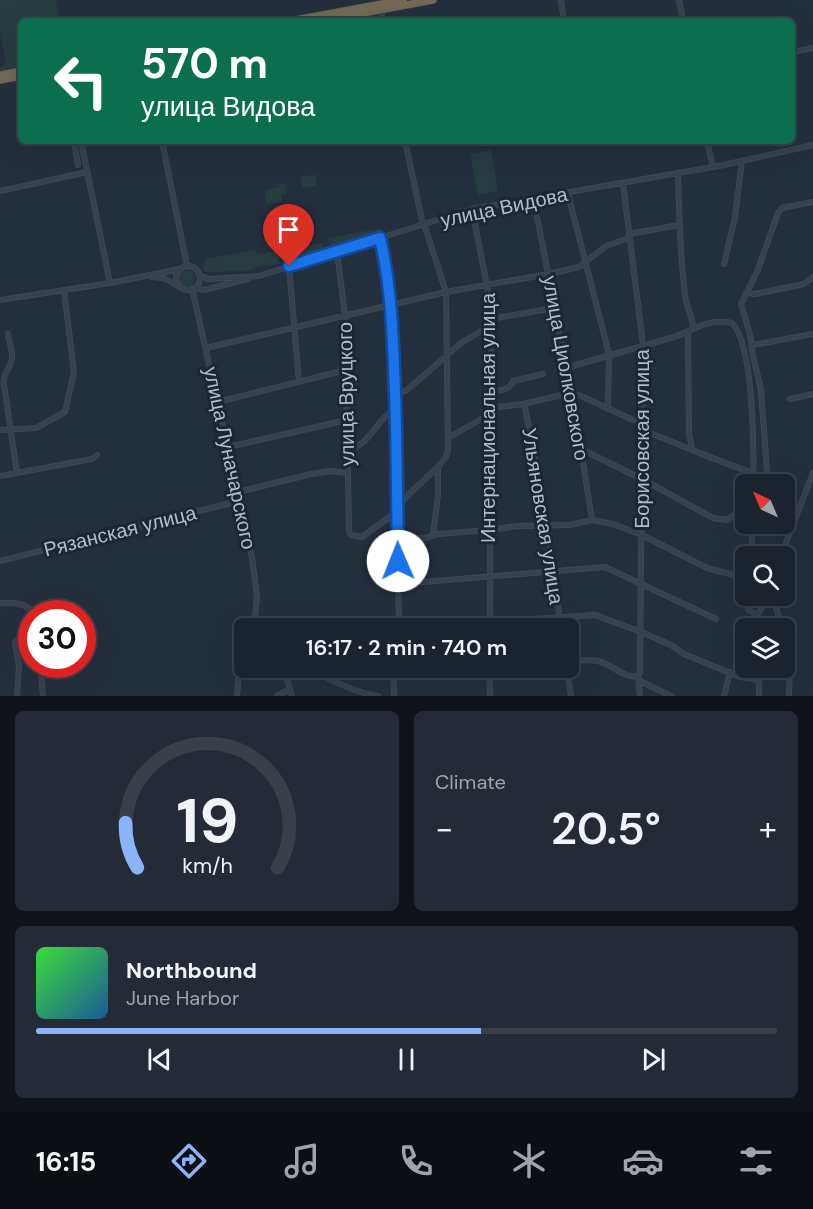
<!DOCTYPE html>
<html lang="en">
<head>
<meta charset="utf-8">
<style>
  body { margin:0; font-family:"DM Sans",sans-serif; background:#242b36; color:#f1f3f6; height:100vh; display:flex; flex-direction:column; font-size:22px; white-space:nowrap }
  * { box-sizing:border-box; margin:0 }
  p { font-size:20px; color:#a0a4aa }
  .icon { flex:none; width:33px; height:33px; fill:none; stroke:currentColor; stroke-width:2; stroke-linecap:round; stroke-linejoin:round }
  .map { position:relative; height:696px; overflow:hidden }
  .side { display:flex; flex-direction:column; gap:15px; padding:15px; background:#0f1319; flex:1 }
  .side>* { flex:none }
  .banner { position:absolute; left:18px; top:18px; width:777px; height:126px; border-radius:9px; box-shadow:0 6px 24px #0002,0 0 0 2px #39404a; background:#0b6e4f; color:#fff; overflow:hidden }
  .needle { width:39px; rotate:316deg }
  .fabs { position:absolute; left:735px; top:474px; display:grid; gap:12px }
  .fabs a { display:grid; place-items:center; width:60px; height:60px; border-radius:9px; background:#1b232e; box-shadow:0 6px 24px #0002,0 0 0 2px #39404a; font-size:30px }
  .speed { position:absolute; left:18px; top:600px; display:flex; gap:12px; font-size:30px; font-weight:700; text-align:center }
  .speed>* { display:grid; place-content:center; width:78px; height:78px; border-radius:50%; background:#1b232e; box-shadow:0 6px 24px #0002,0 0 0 2px #39404a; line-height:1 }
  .speed .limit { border:9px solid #d22; background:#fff; color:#111 }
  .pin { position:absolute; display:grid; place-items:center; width:51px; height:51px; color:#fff; margin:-62px -26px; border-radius:50% 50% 50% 0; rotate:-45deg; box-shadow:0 0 6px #0007 }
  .pin .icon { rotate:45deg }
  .me { position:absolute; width:66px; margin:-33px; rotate:359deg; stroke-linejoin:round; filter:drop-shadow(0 0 4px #0008) }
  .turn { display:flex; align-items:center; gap:21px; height:126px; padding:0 24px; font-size:27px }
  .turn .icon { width:78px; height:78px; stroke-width:2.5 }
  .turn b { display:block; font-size:42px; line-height:51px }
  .big { font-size:45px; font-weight:600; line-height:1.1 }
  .side .widget { flex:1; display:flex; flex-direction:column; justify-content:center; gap:9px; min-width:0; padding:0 21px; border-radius:9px; background:#242b36 }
  .side .dial { align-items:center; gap:0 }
  .dial svg { height:156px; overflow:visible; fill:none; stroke:#39404a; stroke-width:7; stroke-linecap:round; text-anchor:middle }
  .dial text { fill:#f1f3f6; stroke:none }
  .song { display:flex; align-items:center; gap:18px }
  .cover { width:72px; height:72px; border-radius:9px; background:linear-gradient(135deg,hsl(120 70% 55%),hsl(210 70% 35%)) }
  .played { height:6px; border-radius:3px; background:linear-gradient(90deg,#8ab4f8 60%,#39404a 60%) }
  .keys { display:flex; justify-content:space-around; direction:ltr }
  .heat { display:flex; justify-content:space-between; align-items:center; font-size:33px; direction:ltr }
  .side .tiles { flex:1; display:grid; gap:15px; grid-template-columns:1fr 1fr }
  .widget:last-child { grid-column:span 2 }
  .trip { position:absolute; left:234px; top:618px; width:345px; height:60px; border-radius:9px; background:#1b232e; box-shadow:0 6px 24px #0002,0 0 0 2px #39404a; font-weight:600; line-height:60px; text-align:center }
  .menu { display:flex; height:96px; justify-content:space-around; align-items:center; background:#0b0e12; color:#a0a4aa }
  .menu .icon { width:42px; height:42px }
  .menu .on { color:#8ab4f8 }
  .menu b { font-size:27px; color:#f1f3f6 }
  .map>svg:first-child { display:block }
  .green { fill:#263c3f }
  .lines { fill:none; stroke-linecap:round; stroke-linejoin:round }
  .minor-casing { stroke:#414a57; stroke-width:6 }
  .highway-casing { stroke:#434c59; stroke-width:8 }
  .minor { stroke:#38414e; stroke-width:4.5 }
  .highway { stroke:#746855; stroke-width:7 }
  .route-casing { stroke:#114b97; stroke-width:15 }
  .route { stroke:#1a73e8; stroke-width:10 }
  .labels { text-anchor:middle; stroke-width:6; stroke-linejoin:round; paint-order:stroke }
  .street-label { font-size:20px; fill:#b4bcc9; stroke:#1d2633 }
</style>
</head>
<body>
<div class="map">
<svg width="813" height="696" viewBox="0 0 813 696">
  <rect width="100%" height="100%" fill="#242f3e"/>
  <path class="green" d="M 0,0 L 56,0 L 60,21 L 21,21 L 21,67 L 0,71 L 0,67 L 6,63 L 0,32 Z
    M 491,150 L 498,191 L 478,195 L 470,154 Z
    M 316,175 L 317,186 L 302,188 L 300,177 Z
    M 285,183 L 287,193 L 281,195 L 282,202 L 266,204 L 265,190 L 279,187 L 279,184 Z
    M 382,228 L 382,231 L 331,247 L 327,238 Z
    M 321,243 L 325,249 L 286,261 L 283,251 Z
    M 256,250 L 257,254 L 277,252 L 280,264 L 259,266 L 247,271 L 205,272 L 203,265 L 206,264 L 205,259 Z
    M179 278a8 8 0 1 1 16 0a8 8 0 1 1-16 0Z"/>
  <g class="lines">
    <defs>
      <path id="minor" d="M 380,0 L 383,21
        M 561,0 L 564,21
        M 679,0 L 683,21
        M 792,52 L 813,48
        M 74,141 L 78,165
        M 81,141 L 110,283
        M 162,141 L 187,266
        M 405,141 L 423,225
        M 707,141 L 713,167
        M 678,173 C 679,214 680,255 685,295 C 686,306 692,315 693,326
        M 623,183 L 643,345 L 640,672 L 638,676 L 640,696
        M 0,191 L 87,172
        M 568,194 L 609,354 L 608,409
        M 472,209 L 487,286 L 491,319 L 490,628
        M 537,216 L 581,449 L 592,520
        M 629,234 L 679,225
        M 379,239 C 399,319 397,404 396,486 C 395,533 399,581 399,628 L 595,615 L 641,632 L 671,645 L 684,654 L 740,677 L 759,680
        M 337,252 L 345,315 L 349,531 L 351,535 L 362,537 L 391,516 L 407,496 L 438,467 L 446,457 L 448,450 L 446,292 L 424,224
        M 724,264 L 735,217 L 742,161
        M 289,266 L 299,381
        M176 278a12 12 0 1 1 24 0a12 12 0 1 1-24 0Z
        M 199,275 L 208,279 L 259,276 L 472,209 L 724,165 L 813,145
        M 152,277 L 164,278 L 178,286
        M 192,288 L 252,558 L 257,597 L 254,628
        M 193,288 L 204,290 L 248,279
        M 748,293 L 755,294 L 804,284 L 813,277
        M 0,300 L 110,283 L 180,269
        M 491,319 L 554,308
        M 688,332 L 689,433 L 692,449
        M 8,334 C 9,341 13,352 12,359 C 10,369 0,376 5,391 L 17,473
        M 753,345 L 813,334
        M 206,348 L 446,292 L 549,274 L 579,267 L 606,246 L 629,238
        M 565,368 L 674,337 C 695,330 706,318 732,323 C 754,345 754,451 753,484
        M 491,392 C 500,390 509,391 513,381 L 543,374
        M 395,395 L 407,390 L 461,343 L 491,325
        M 790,399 L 813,394
        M 218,402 L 346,370
        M 523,404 L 525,407 L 547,525 L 561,628
        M 491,408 L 523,404 L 570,393 L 581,396 L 633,420 L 642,421
        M 0,430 L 36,428 L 65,412 L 74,372 L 64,290
        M 642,430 C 679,444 715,460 753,473
        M 448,438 L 490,414
        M 228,447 L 347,420
        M 581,449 L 642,479 L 713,518 L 727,520 L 746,506
        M 348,450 C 371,445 376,418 396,409
        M 0,476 L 92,459 L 97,455
        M 768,484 L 761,390 L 752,351 L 751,338 L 741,304 L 757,272 L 778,213 L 782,208 L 813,202
        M 238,492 L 311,474 L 331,471 L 348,473
        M 751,524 L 753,556
        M 760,525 L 761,524
        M 433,535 L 438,495 L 438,467
        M 398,539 L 426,538 L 438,534 L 489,530 L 518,526 L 570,525 L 592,520 L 613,524 L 642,535 L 707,568 L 746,578
        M 781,556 L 813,473
        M 0,561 L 239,501
        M 399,584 L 605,567 L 716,619
        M 749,596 L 748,609 L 757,616 L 758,628
        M 775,596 L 775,605 L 783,628
        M 0,603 C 15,602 25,603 36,614
        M 757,616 L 769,596
        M 784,631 L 790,666 L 789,696
        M 568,661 C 578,661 589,659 598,661 C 612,664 624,679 638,676
        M 40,664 L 43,696
        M 281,668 L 286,676 L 292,696
        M 317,668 L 320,674 C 338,684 358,693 378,696
        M 393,668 L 394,696
        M 489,668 L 490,696
        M 567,668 L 571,696
        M 759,668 L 759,696
        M 393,674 L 467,668
        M 640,681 L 671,696
        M 17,696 L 19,666 L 15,642 L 18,639 L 32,635
        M 237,696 L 241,651 L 244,639
        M 277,696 L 290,689
        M 724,696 L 730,672"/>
      <path id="highway" d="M 290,21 L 403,0
        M 320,21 L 433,0
        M 0,75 L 21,71
        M 0,80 L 21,76"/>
    </defs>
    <use href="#minor" class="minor-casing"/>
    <use href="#highway" class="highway-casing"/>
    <use href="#minor" class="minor"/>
    <use href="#highway" class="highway"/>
  </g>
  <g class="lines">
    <defs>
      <path id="route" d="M 289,266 L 380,238 C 392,290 393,340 395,393 C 397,449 397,505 398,561"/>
    </defs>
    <use href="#route" class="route-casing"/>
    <use href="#route" class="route"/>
  </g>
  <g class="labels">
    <g class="street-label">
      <text transform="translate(504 207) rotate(-12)" y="7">улица Видова</text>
      <text transform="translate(566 368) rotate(80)" y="7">улица Циолковского</text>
      <text transform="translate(346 394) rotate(-91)" y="7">улица Вруцкого</text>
      <text transform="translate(488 418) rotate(-90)" y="7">Интернациональная улица</text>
      <text transform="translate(642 439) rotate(-90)" y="7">Борисовская улица</text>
      <text transform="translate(230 458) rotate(78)" y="7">улица Луначарского</text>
      <text transform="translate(543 516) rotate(81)" y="7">Ульяновская улица</text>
      <text transform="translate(120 531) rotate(-14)" y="7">Рязанская улица</text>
    </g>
  </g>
</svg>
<div class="fabs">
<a><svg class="needle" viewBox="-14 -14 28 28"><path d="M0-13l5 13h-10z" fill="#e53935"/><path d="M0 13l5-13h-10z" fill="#a0a4aa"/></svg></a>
<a><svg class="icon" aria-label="search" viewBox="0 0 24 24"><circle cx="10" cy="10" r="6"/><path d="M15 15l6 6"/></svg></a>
<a><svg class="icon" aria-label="layers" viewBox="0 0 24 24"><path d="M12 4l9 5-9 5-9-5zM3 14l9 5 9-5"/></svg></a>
</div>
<div class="speed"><div class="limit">30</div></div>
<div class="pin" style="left:289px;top:266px;background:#d93025"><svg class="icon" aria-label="arrive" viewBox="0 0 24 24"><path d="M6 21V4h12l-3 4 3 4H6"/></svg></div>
<svg class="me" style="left:398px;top:561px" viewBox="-20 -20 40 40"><circle r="19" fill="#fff"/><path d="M0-13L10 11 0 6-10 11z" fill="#1a73e8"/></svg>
<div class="trip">16:17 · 2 min · 740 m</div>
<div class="banner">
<div class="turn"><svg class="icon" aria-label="left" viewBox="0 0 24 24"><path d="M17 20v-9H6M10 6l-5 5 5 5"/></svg><div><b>570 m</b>улица Видова</div></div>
</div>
</div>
<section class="side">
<div class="tiles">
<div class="widget dial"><svg viewBox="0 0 100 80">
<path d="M14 69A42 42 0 1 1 86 69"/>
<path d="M14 69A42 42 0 0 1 8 46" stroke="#8ab4f8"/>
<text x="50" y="56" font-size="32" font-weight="700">19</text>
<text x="50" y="72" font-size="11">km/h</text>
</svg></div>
<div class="widget"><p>Climate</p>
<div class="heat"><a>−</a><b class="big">20.5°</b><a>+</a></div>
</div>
<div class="widget">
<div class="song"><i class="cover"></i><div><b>Northbound</b><p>June Harbor</p></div></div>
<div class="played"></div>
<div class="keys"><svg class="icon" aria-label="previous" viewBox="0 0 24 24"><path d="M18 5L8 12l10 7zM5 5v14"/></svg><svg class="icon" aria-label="pause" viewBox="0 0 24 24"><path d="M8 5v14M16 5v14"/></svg><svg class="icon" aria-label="next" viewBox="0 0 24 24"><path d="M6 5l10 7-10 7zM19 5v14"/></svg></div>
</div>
</div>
</section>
<nav class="menu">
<b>16:15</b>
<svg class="icon on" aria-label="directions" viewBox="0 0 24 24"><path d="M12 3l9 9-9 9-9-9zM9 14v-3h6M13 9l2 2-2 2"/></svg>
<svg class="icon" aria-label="music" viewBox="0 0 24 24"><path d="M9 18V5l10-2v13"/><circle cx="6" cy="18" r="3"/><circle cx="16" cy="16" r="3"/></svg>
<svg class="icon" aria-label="phone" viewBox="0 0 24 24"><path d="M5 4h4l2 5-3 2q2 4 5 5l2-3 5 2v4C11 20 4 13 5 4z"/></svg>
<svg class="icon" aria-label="climate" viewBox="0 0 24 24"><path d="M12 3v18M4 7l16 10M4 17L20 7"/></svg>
<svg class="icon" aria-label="car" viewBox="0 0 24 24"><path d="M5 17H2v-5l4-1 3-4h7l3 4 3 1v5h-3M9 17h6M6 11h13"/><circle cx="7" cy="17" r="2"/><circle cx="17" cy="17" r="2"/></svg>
<svg class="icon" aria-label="filters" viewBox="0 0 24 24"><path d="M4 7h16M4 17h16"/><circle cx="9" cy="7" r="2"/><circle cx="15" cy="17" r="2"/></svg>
</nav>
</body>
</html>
